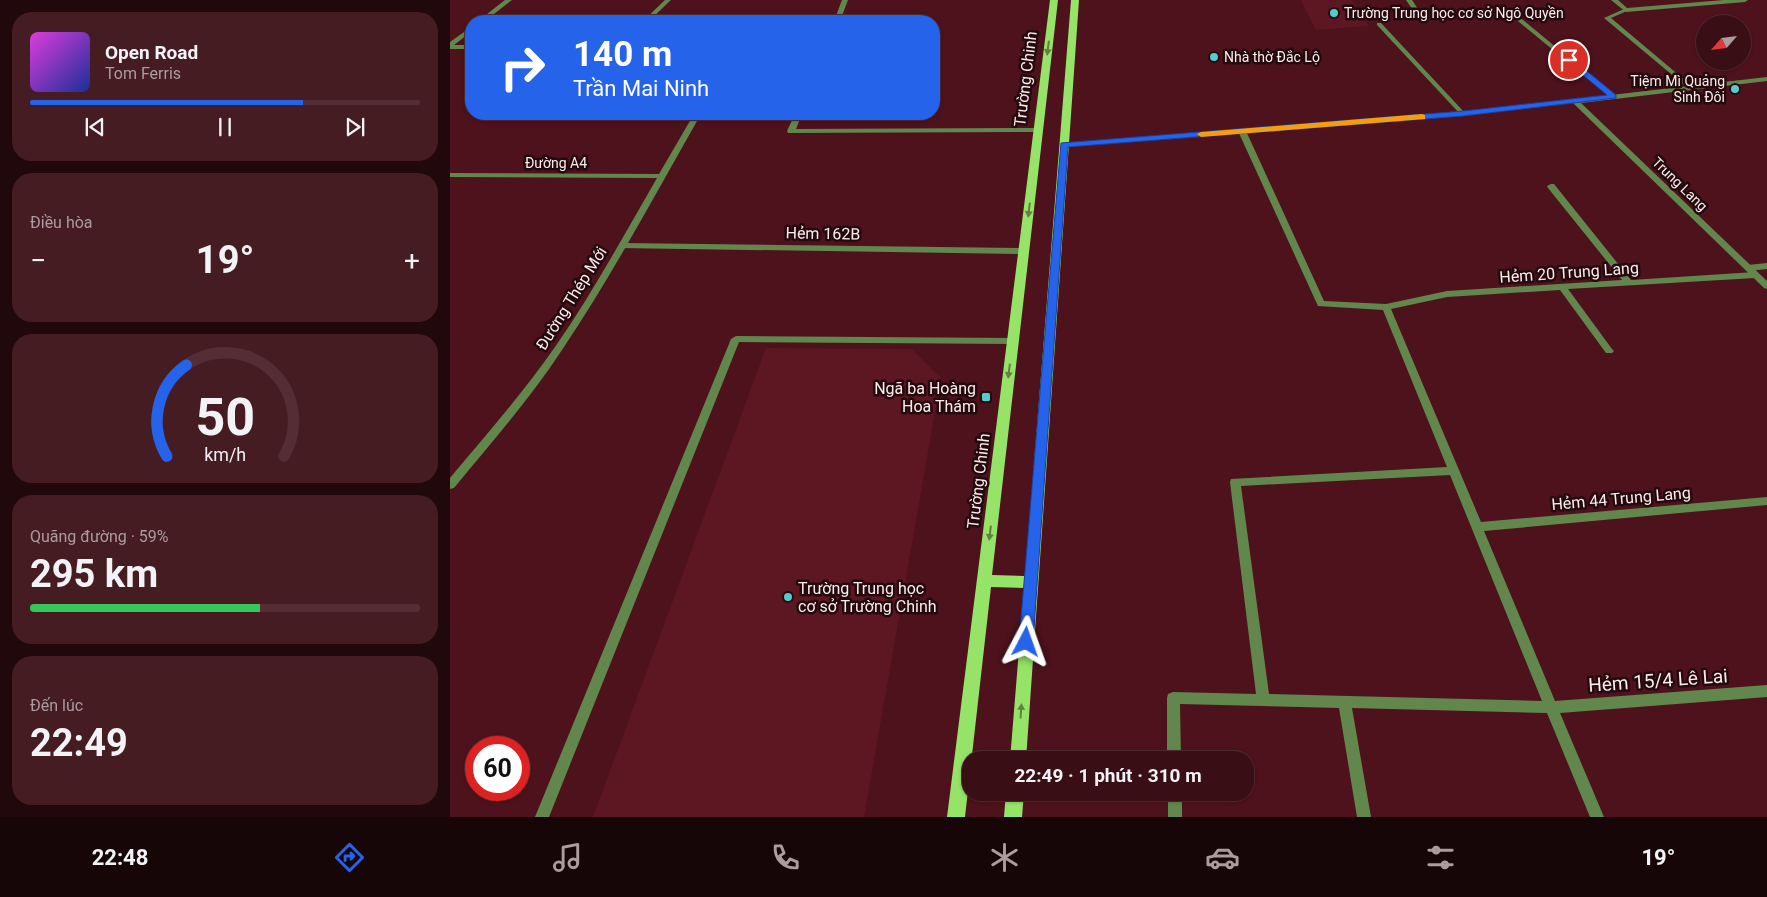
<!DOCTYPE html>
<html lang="vi">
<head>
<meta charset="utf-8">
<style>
  body { margin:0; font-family:Roboto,sans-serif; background:#451c22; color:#f1f3f6; height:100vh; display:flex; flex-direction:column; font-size:19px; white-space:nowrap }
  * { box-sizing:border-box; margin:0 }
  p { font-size:16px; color:#ab9ca0 }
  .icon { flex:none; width:28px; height:28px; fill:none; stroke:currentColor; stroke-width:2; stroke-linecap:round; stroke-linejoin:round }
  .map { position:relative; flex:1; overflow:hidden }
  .sheet { display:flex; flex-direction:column; gap:12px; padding:12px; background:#20080c; width:450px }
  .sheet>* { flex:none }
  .banner { position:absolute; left:15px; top:15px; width:475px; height:105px; border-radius:20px; box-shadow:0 1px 4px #0004,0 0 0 1px #542e34; background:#2563eb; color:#fff; overflow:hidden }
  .needle { width:32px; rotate:242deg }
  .tools { position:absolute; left:1246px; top:15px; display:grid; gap:10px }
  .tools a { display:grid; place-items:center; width:55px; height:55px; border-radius:50%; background:#3a0e15; box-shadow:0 1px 4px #0004,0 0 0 1px #542e34; font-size:25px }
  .speed { position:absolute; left:15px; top:736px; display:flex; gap:10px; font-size:25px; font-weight:700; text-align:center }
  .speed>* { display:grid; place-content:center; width:65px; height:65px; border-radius:50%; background:#3a0e15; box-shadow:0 1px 4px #0004,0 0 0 1px #542e34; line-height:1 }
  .speed .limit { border:8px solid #d22; background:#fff; color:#111 }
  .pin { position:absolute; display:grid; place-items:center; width:42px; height:42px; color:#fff; margin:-21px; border:2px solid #fff; border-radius:50%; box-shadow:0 1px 5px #0007 }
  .me { position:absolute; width:55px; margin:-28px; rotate:4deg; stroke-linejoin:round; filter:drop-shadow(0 0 4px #0008) }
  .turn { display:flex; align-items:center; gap:18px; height:105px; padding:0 25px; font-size:22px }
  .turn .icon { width:65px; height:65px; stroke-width:2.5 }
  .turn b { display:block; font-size:35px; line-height:42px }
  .big { font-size:38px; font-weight:700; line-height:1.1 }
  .sheet .tile { flex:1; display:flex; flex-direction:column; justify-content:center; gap:8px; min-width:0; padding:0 18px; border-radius:20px; background:#451c22 }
  .sheet .dial { align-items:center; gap:0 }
  .dial svg { height:130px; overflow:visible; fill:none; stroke:#542e34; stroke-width:7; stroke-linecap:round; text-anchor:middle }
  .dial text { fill:#f1f3f6; stroke:none }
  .song { display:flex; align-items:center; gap:15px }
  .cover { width:60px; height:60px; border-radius:8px; background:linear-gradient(135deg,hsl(300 70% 55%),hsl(230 70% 35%)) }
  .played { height:5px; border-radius:2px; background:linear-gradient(90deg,#2563eb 70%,#542e34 70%) }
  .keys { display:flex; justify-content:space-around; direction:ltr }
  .heat { display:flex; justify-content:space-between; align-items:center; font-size:28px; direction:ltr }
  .charge { height:8px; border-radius:4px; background:linear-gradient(90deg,#34c759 59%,#542e34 0) }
  .trip { position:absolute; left:512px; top:751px; width:292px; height:50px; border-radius:20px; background:#3a0e15; box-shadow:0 1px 4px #0004,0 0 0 1px #542e34; font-weight:700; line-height:50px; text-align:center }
  .menu { display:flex; height:80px; justify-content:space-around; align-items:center; background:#170608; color:#ab9ca0 }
  .menu .icon { width:35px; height:35px }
  .menu .selected { color:#2563eb }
  .menu b { font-size:22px; color:#f1f3f6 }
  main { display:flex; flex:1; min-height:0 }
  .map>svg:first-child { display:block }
  .built { fill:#5c1723 }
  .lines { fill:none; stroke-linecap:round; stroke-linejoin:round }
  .lane { fill:#62874d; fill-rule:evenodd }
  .street { fill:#62874d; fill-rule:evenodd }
  .primary { fill:#95e367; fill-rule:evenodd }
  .oneway { fill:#62813e }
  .route { fill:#2563eb; stroke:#184099 }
  .slow { fill:#f59e0b }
  .poi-dot { fill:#52cdcd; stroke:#240a0d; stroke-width:2 }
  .labels { text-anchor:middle; stroke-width:5; stroke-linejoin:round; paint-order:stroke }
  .far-poi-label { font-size:14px; fill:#fceced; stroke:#240a0d; text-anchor:start }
  .far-street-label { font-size:14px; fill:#fceced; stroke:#240a0d }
  .street-label { font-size:16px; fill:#fceced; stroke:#240a0d }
  .poi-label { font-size:16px; fill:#fceced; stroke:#240a0d; text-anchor:end }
  .near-street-label { font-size:19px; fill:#fceced; stroke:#240a0d }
</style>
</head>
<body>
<main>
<section class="sheet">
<div class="tile">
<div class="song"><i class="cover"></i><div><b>Open Road</b><p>Tom Ferris</p></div></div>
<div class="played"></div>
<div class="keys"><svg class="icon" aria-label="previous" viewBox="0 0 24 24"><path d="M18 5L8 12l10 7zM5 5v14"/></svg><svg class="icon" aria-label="pause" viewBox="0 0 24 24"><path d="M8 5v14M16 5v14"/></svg><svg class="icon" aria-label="next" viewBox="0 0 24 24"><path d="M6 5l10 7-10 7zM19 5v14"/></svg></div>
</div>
<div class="tile"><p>Điều hòa</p>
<div class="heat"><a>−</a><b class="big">19°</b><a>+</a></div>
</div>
<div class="tile dial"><svg viewBox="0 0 100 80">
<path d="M14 69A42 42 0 1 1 86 69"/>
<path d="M14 69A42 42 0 0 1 26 13" stroke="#2563eb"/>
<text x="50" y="56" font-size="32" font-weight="700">50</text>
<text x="50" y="72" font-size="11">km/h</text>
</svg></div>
<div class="tile"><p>Quãng đường · 59%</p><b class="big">295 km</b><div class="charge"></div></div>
<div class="tile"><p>Đến lúc</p><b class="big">22:49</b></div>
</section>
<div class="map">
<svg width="1317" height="817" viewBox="0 0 1317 817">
  <rect width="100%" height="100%" fill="#4e121c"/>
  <path class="built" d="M 851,0 L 902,0 L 919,26 L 866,30 Z
    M 316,348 L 462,349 L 491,378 L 414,817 L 143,817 Z"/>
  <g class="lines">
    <path class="lane" d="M 55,0 L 62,0 L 35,21 L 28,21 Z
      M 215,0 L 221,0 L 199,21 L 193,21 Z
      M 392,0 L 398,0 L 390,21 L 384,21 Z
      M 1174,9 L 1179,10 L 1161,18 L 1243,87 L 1243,89 L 1239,89 L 1154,18 Z
      M 1057,10 L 1061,10 L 1165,96 L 1165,98 L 1161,98 L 1057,12 Z
      M 927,23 L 931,23 L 1015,113 L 1015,115 L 1011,115 L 927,25 Z
      M 21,27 L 21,32 L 4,45 L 21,45 L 21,49 L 0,49 L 0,42 Z
      M 345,114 L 352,114 L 346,129 L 588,128 L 592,130 L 588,132 L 338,133 L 337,131 Z
      M 789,129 L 796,131 L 874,301 L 936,304 L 997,291 L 1172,280 L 1098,188 L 1097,186 L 1101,184 L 1104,184 L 1181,280 L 1305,272 L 1309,275 L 1305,278 L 1118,289 L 1162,349 L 1164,351 L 1162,353 L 1156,353 L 1110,290 L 997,297 L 941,309 L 1031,522 L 1317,497 L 1317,505 L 1034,531 L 1105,701 L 1317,685 L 1317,697 L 1110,713 L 1154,817 L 1140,817 L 1097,713 L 902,708 L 921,817 L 907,817 L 889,708 L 730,704 L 731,760 L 717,760 L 717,698 L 718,694 L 723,692 L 806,694 L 780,482 L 781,479 L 997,467 L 933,310 L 868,306 L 788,131 ZM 1000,475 L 1092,701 L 819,694 L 791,486 Z
      M 172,243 L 574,248 L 578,251 L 574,254 L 169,248 L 168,246 Z
      M 1317,263 L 1317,269 L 1298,271 L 1294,268 L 1298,265 Z
      M 286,336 L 563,338 L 568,341 L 563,344 L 289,342 L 99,817 L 85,817 L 281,339 Z
      M 718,792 L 732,792 L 732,817 L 718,817 Z"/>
    <path class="street" d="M 956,0 L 962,0 L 974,18 L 973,19 L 969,19 Z
      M 1161,0 L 1168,0 L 1177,8 L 1274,0 L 1298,0 L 1295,2 L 1176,12 Z
      M 1317,77 L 1317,81 L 1131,103 L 1317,281 L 1317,289 L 1314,288 L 1123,103 L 1013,116 L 614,147 L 610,145 L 614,143 L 1013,112 Z
      M 244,114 L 251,114 C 206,193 163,274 112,350 C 80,399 41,443 4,488 L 0,489 L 0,478 C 36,435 73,393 105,347 C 142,294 174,235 207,178 L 0,177 L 0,173 L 209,174 Z"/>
    <path class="primary" d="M 600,0 L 608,0 L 542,575 L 575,576 L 621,0 L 629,0 L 576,760 L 560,760 L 574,588 L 541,587 L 515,817 L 497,817 Z
      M 556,792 L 574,792 L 572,817 L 554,817 Z"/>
  </g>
  <defs><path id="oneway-solid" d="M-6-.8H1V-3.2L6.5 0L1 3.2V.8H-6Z" transform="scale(1.25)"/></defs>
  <g class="oneway">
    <use href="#oneway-solid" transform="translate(598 48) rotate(97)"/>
    <use href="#oneway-solid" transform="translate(579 210) rotate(97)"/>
    <use href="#oneway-solid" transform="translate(559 371) rotate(97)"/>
    <use href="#oneway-solid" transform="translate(540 533) rotate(97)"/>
    <use href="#oneway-solid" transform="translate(571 711) rotate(-86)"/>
  </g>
  <path class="route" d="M 1116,58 L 1121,58 L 1166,95 L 1166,98 L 1013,116 L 618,147 L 583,642 L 581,646 L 576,648 L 571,646 L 569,642 L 611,143 L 1013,111 L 1157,95 L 1116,61 Z"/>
  <path class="slow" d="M 972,114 L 975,115 L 975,119 L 751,137 L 747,134 L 751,132 Z"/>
  <g class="poi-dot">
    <circle cx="884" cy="13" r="5"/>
    <circle cx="764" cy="57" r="5"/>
    <circle cx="1285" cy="89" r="5"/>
    <rect x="531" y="392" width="10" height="10" rx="2.5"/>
    <circle cx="338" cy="597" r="5"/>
  </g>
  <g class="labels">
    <g class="far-poi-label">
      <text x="894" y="18">Trường Trung học cơ sở Ngô Quyền</text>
      <text x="774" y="62">Nhà thờ Đắc Lộ</text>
      <text x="1275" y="86" text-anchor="end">Tiệm Mì Quảng<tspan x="1275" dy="16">Sinh Đôi</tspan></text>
    </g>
    <g class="far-street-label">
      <text x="106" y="168">Đường A4</text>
      <text transform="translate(1230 184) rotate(44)" y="5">Trung Lang</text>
    </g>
    <g class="street-label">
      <text transform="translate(575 79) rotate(-83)" y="6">Trường Chinh</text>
      <text transform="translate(373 233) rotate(1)" y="6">Hẻm 162B</text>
      <text transform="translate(1119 272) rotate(-4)" y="6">Hẻm 20 Trung Lang</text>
      <text transform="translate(121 298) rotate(-58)" y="6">Đường Thép Mới</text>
      <text transform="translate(528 481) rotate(-83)" y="6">Trường Chinh</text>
      <text transform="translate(1171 498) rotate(-5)" y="6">Hẻm 44 Trung Lang</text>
    </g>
    <g class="poi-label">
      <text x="526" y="394">Ngã ba Hoàng<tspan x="526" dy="18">Hoa Thám</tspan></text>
      <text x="348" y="594" text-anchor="start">Trường Trung học<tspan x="348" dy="18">cơ sở Trường Chinh</tspan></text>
    </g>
    <g class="near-street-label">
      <text transform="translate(1208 680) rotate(-4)" y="7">Hẻm 15/4 Lê Lai</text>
    </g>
  </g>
</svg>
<div class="tools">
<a><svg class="needle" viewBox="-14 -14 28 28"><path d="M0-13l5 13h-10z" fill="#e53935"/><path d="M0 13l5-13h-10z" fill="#ab9ca0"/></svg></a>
</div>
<div class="speed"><div class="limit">60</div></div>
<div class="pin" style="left:1119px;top:60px;background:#d93025"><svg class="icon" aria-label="arrive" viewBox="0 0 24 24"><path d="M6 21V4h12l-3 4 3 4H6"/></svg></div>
<svg class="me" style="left:576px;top:642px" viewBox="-20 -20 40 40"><path d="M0-17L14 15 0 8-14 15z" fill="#2563eb" stroke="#fff" stroke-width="4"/></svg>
<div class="trip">22:49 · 1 phút · 310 m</div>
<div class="banner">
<div class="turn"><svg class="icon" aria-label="right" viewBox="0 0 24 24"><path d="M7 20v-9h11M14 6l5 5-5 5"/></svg><div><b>140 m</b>Trần Mai Ninh</div></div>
</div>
</div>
</main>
<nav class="menu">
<b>22:48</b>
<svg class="icon selected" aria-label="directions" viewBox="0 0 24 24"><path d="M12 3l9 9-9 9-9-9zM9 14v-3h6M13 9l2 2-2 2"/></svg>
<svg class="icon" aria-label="music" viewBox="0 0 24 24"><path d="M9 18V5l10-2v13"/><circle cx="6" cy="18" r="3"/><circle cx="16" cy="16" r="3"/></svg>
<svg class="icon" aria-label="phone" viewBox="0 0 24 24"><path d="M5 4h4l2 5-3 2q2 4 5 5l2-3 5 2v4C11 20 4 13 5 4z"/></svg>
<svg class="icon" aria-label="climate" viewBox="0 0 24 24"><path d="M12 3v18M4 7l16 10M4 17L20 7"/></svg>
<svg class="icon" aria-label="car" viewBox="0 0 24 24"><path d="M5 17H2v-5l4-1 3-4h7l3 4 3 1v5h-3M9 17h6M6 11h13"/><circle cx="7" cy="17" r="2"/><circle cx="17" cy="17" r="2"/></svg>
<svg class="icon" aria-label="filters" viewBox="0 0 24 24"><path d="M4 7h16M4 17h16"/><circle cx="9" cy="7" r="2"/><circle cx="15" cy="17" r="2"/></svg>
<b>19°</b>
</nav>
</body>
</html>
